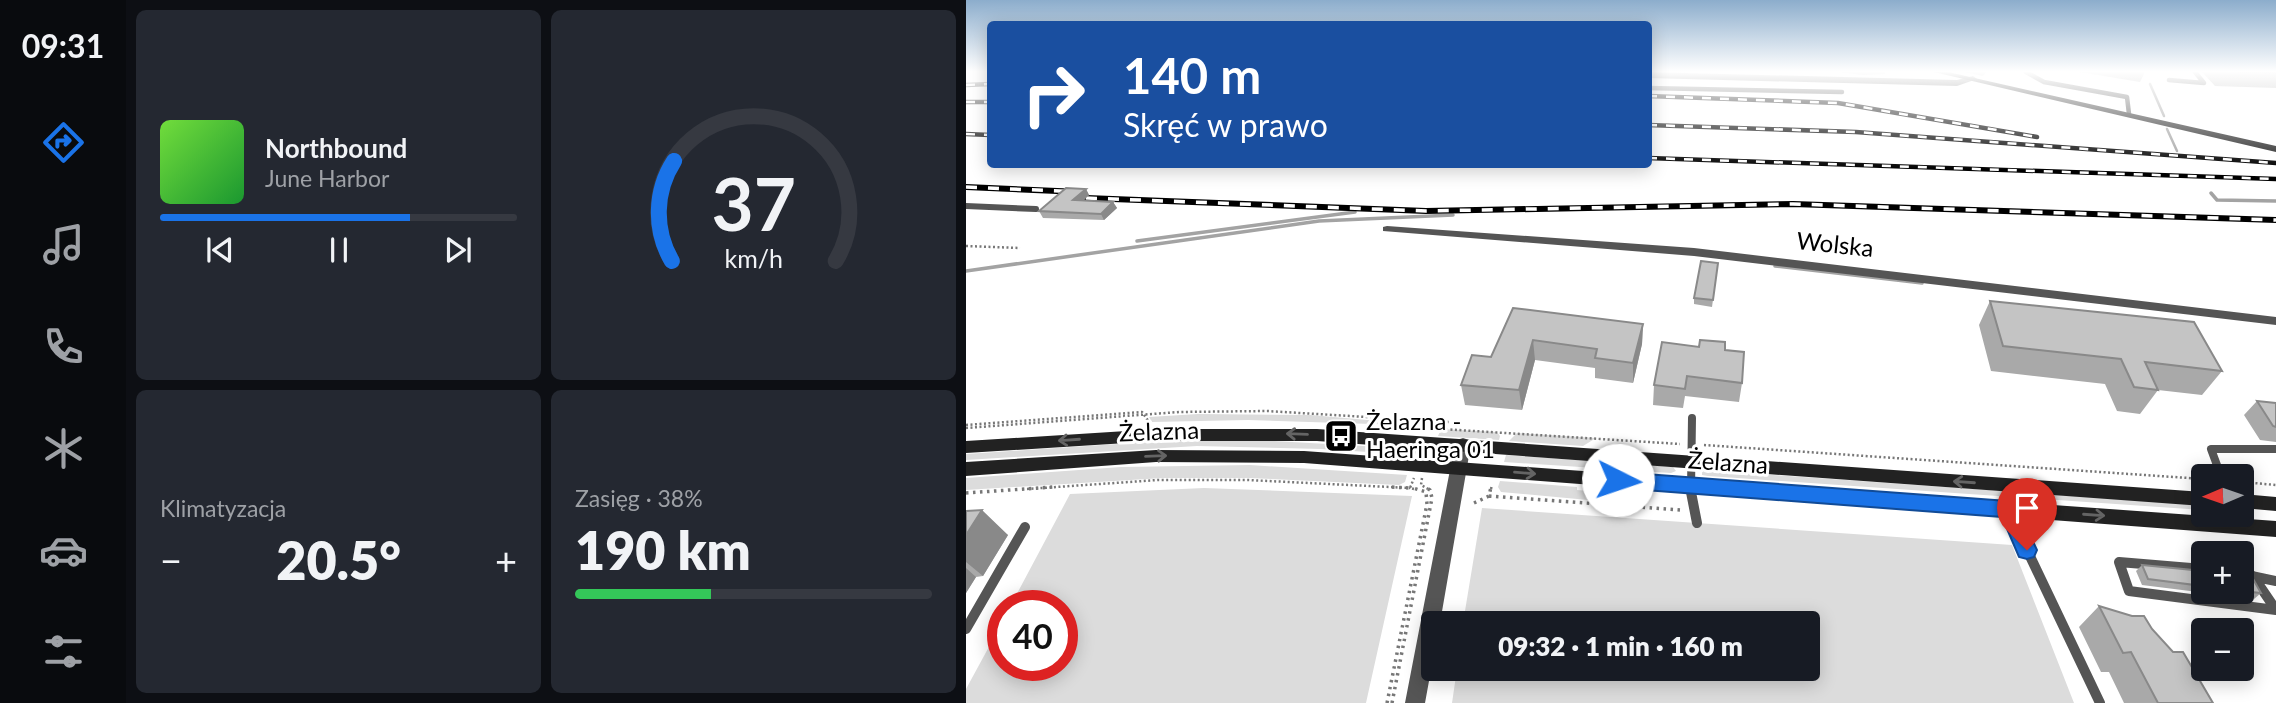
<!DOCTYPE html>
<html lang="pl">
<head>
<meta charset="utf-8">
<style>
  body { margin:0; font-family:Lato,sans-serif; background:#242831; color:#f1f3f6; height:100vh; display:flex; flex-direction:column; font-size:26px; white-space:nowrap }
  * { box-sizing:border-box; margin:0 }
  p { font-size:23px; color:#9ea1a6 }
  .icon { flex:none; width:38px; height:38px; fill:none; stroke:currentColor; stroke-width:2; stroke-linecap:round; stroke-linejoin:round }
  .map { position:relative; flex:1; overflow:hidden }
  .details { display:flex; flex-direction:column; gap:10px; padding:10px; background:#0d0f14; width:840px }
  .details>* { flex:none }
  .banner { position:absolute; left:21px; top:21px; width:665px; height:147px; border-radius:7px; box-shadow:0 4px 18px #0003; background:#1a4fa0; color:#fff; overflow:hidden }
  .needle { width:46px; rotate:268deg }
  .buttons { position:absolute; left:1225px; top:464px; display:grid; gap:14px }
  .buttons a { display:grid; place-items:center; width:63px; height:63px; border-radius:7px; background:#171b24; box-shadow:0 4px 18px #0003; font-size:35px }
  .speed { position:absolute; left:21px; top:590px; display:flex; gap:14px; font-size:35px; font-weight:700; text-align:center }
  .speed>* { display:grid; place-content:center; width:91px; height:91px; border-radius:50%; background:#171b24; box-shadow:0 4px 18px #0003; line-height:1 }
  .speed .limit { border:10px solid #d22; background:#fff; color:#111 }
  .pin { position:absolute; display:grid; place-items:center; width:60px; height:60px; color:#fff; margin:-72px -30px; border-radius:50% 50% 50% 0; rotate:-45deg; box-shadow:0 0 7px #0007 }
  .pin .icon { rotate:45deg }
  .me { position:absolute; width:77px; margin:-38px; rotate:94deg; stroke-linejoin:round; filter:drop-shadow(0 0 5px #0008) }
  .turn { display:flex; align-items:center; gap:24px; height:147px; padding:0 21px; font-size:32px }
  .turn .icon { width:91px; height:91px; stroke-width:2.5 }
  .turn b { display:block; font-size:49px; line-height:60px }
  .big { font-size:52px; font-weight:800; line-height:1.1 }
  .details .card { flex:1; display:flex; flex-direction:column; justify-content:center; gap:10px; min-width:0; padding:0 24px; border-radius:10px; background:#242831 }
  .details .dial { align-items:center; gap:0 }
  .dial svg { height:182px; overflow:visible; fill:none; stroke:#363941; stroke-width:7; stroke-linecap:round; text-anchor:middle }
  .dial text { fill:#f1f3f6; stroke:none }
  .song { display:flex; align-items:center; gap:21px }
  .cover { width:84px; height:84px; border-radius:10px; background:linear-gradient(135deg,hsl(100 70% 55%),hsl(130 70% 35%)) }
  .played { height:7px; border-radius:4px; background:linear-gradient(90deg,#1a73e8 70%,#363941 70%) }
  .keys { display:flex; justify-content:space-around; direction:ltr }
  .heat { display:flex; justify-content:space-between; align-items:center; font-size:38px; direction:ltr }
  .charge { height:10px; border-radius:5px; background:linear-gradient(90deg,#34c759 38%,#363941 0) }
  .details .tiles { flex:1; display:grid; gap:10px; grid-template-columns:repeat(2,1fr) }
  .trip { position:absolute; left:455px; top:611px; width:399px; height:70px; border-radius:7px; background:#171b24; box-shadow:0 4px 18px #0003; font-weight:800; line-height:70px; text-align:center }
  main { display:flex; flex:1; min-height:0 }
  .tabs { display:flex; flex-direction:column; width:126px; justify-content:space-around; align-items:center; background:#090b0e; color:#9ea1a6 }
  .tabs .icon { width:49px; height:49px }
  .tabs .on { color:#1a73e8 }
  .tabs b { font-size:32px; color:#f1f3f6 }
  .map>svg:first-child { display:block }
  .green { fill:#dcdcdc }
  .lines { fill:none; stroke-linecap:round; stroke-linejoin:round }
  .stream-far1 { stroke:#a3a3a3; stroke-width:2.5 }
  .stream { stroke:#a3a3a3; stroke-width:3.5 }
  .path-far1 { stroke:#777; stroke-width:2.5; stroke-dasharray:2 2.5; stroke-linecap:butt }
  .path { stroke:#777; stroke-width:3.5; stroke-dasharray:2.5 4.5; stroke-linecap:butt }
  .lane-far3 { stroke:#555; stroke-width:4.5 }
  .lane-far2 { stroke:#555; stroke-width:6 }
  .lane-far1 { stroke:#555; stroke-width:8 }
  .lane { stroke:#555; stroke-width:10 }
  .street { fill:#555; fill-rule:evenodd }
  .secondary { fill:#222; fill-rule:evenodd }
  .rail-far1-casing { stroke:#000; stroke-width:4.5 }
  .rail-casing { stroke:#000; stroke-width:6 }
  .rail-far1 { stroke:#fff; stroke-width:2.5; stroke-dasharray:9; stroke-linecap:butt }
  .rail { stroke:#fff; stroke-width:3.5; stroke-dasharray:11; stroke-linecap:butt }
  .wall { fill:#a9a9a9 }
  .shaded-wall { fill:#898989 }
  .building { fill:#c4c4c4; stroke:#898989; stroke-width:2 }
  .oneway { stroke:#646464 }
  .route { fill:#1a73e8; stroke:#114b97; stroke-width:2 }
  .labels { text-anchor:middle; stroke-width:6; stroke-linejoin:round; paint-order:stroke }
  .street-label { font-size:24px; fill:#000; stroke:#fff }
  .poi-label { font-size:24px; fill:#000; stroke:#fff; text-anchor:start }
</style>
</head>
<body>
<main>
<nav class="tabs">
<b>09:31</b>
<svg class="icon on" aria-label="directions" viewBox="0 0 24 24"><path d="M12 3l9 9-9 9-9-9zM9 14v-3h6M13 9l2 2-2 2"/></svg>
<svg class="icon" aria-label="music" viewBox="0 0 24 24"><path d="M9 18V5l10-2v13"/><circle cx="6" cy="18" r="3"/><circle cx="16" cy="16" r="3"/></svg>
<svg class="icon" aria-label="phone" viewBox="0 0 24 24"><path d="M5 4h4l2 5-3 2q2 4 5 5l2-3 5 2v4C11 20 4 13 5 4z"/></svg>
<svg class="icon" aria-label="climate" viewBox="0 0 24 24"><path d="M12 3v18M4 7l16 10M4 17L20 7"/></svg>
<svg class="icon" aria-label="car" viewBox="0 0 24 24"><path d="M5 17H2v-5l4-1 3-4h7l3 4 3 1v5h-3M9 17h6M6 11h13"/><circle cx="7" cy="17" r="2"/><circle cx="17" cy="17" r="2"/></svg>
<svg class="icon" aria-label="filters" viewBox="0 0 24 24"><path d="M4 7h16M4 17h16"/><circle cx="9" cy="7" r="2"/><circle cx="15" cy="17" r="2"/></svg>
</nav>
<section class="details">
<div class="tiles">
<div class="card">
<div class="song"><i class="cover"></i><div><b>Northbound</b><p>June Harbor</p></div></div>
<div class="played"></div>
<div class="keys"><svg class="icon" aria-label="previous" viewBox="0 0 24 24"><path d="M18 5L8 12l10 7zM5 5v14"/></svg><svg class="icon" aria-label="pause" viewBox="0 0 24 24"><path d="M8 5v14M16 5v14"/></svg><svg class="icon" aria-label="next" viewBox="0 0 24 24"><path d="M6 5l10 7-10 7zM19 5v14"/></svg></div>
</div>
<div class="card dial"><svg viewBox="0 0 100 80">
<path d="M14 69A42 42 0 1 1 86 69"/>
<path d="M14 69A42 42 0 0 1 15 25" stroke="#1a73e8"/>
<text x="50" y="56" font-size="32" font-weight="700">37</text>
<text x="50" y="72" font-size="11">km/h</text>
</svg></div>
<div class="card"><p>Klimatyzacja</p>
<div class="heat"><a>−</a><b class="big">20.5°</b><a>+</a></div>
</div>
<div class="card"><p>Zasięg · 38%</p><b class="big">190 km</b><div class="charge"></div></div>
</div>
</section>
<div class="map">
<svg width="1310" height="703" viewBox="0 0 1310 703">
  <rect width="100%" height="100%" fill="#fff"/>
  <path class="green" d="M 232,414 L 345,415 L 469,426 L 282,420 L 186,422 L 183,417 Z
    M 475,429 L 531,432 L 534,436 L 533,440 L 472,436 Z
    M 551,433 L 630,438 L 617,446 L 543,441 Z
    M 211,440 L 308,441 L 451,449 L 449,455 L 355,449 L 231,446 L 0,460 L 0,454 Z
    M 540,455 L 707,467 L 710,471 L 705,473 L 538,462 Z
    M 284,465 L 441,475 L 439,482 L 433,485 L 283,478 L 197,478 L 0,490 L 0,478 L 155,467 Z
    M 736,470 L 1237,505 L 1237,510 L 742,476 L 736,475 Z
    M 534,481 L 611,487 L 611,490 L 623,491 L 622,500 L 535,492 L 532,487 Z
    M 238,488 L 446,496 L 400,703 L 0,703 L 0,689 L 37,621 L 37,665 L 96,665 L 96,606 L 45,605 L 104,494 Z
    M 516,508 L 1046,545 L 1108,703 L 486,703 L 491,669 L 842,668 L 842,623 L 497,623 Z"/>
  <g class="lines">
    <path class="stream-far1" d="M 1184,84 L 1198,116
      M 1201,129 L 1211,151"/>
    <path class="stream" d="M 1245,193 L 1251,200 L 1310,201
      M 171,241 L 389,212
      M 809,266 L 956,283
      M 0,271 L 353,221 L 487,215"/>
    <path class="path-far1" d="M 0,246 L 54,248
      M 0,425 L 176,412 L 183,422
      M 444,427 L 714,444
      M 0,428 L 213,412 L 301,411 L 484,422
      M 738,445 L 1237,479
      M 456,478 L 455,485 L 462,489
      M 1276,482 L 1310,485
      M 61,489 L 192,480 L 282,480 L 444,488
      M 448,489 L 444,488 L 448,478
      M 525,489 L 526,485"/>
    <path class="path" d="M 426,487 L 444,488
      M 0,493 L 87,487
      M 523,496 L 715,510
      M 508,503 L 523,496 L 525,487
      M 421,703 L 461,504 L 460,492 L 444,487
      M 426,703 L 466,498 L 464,490 L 459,487"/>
    <path class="lane-far3" d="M 1060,72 L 1078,82 L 1161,97 L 1163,114
      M 1203,80 L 1238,83 L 1229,72
      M 682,88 L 876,92"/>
    <path class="lane-far2" d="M 0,206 L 70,209"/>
    <path class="lane-far1" d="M 1255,476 L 1245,449 L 1310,449
      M 725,489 L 726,418"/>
    <path class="lane" d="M 724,487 L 731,523
      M 1042,510 L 1134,703
      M 1237,569 L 1153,562 L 1163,591 L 1310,610 L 1287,576
      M 1276,574 L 1310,581
      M 0,629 L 59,527"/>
    <path class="street" d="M 682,72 L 991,80 L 1007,76 L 1011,79 L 991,86 L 682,78 Z
      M 421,226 L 728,248 L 1310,317 L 1310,325 L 728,256 L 417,231 L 417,227 Z
      M 497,438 L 503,440 L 505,444 L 474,623 L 467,623 L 467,659 L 459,703 L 439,703 L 489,444 L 491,440 Z"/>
    <path class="secondary" d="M 968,72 L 982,72 L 1310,146 L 1310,152 Z
      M 192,429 L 351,429 L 1237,492 L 1237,506 L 351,441 L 192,441 L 0,453 L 0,441 Z
      M 190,450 L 338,451 L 1310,521 L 1310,537 L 338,463 L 190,462 L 0,476 L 0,462 Z
      M 1276,494 L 1310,497 L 1310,511 L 1276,508 Z"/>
    <defs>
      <path id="rail-far1" d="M 0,85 L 24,84
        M 682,96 L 872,103 L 1071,137
        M 0,102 L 24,102
        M 682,125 L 890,132 L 1310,163
        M 0,134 L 24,135
        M 682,158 L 1310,179"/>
      <path id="rail" d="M 0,187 L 115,192
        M 120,198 L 460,211 L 827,204 L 1310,220"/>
    </defs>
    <use href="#rail-far1" class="rail-far1-casing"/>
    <use href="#rail" class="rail-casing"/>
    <use href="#rail-far1" class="rail-far1"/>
    <use href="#rail" class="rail"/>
  </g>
  <path class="wall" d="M 873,72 L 919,72 L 919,74 L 897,75 Z
    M 998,72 L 1020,72 L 1017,76 Z
    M 1114,72 L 1178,72 L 1178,74 L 1174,82 Z
    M 1236,72 L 1310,72 L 1310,88 L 1249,86 Z
    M 120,189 L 123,195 L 117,201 L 147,202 L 151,208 L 138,220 L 77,218 L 73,211 Z
    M 752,263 L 746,307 L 728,304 L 728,298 Z
    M 1024,301 L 1256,371 L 1236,395 L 1192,390 L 1174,414 L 1151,411 L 1139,384 L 1025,371 L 1013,325 Z
    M 547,308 L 677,324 L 676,344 L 667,383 L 629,378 L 629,368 L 569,360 L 556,410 L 499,405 L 495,385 L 525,357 Z
    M 759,350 L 776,383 L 773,402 L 719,396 L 717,408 L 687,405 L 688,385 Z
    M 1291,401 L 1310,403 L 1310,442 L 1294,440 L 1278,415 Z
    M 0,511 L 42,535 L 17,576 L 10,577 L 0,593 Z
    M 1176,565 L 1237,571 L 1237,592 L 1276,592 L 1276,576 L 1295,593 L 1288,599 L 1176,585 L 1170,571 Z
    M 1133,606 L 1186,629 L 1247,703 L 1158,703 L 1143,672 L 1135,672 L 1113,627 Z"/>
  <path class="shaded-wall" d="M 120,189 L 123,195 L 110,207 L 107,200 Z
    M 147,202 L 151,208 L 138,220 L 135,214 Z
    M 677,324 L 676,344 L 667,383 L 667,363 Z
    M 567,340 L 569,360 L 556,410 L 553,390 Z
    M 16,510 L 42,535 L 17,576 L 0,562 L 0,535 Z
    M 0,568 L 10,577 L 0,593 Z"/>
  <path class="building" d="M 1271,72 L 1310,72 L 1310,73 Z
    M 100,188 L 120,189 L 107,200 L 147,202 L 135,214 L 73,211 Z
    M 735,261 L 752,263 L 747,300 L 728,298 Z
    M 1024,301 L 1228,322 L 1256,371 L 1179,362 L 1192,390 L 1168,387 L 1155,359 L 1037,346 Z
    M 547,308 L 677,324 L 667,363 L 629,358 L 631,349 L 567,340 L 553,390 L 495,385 L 506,355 L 525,357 Z
    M 734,340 L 759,342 L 759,350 L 778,352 L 776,383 L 721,376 L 719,389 L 688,385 L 696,342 L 733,347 Z
    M 1291,401 L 1310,403 L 1310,427 L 1307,426 Z
    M 16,510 L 0,535 L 0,511 Z
    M 1176,565 L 1237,571 L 1237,586 L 1182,579 Z
    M 1276,576 L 1286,577 L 1295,593 L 1276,591 Z
    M 1133,606 L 1166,616 L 1178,616 L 1186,629 L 1207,652 L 1217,652 L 1247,703 L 1192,703 L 1165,652 L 1157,653 Z"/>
  <defs><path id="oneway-shaft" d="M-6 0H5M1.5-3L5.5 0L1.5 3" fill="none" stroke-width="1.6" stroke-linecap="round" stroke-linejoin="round" transform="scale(1.75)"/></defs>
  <g class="oneway">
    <use href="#oneway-shaft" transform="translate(331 434) rotate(-178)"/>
    <use href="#oneway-shaft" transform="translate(103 440) rotate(176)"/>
    <use href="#oneway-shaft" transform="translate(190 456) rotate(-2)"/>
    <use href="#oneway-shaft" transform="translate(559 473) rotate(5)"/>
    <use href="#oneway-shaft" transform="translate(998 482) rotate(-176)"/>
    <use href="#oneway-shaft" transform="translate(1128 515) rotate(4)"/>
  </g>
  <linearGradient id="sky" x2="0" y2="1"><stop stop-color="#8cadcc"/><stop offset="0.42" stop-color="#fff"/><stop offset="1" stop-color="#fff" stop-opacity="0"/></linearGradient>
  <rect width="1310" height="170" fill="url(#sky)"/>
  <path class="route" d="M 652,472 L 1042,501 L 1049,503 L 1071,550 L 1068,557 L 1061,559 L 1053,557 L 1036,517 L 652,488 L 646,486 L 643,480 L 646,475 Z"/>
  <defs>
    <symbol id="bus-square" viewBox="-11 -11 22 22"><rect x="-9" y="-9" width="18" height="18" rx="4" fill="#000" stroke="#fff"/><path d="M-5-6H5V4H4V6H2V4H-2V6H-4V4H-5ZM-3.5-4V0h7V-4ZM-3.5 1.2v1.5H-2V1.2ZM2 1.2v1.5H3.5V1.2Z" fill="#fff"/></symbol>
  </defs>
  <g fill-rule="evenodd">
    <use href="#bus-square" x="356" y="417" width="38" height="38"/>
  </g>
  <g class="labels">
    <g class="street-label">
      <text transform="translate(869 245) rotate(6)" y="8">Wolska</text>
      <text transform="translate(193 432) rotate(-2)" y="8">Żelazna</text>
      <text transform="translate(762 463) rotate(4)" y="8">Żelazna</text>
    </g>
    <g class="poi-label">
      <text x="400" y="430">Żelazna -<tspan x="400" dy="28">Haeringa 01</tspan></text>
    </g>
  </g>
</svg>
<div class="buttons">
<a><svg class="needle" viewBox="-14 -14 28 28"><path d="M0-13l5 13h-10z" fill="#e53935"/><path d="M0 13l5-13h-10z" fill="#9ea1a6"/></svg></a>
<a>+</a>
<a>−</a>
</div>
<div class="speed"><div class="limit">40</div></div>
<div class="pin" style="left:1061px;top:550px;background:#d93025"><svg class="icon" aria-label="arrive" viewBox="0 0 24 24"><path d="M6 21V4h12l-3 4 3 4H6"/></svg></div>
<svg class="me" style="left:652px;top:480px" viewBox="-20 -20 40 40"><circle r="19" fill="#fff"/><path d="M0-13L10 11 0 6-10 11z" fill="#1a73e8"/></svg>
<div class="trip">09:32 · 1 min · 160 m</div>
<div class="banner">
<div class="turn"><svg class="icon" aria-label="right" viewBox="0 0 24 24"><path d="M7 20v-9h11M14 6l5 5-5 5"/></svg><div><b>140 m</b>Skręć w prawo</div></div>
</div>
</div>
</main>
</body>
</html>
